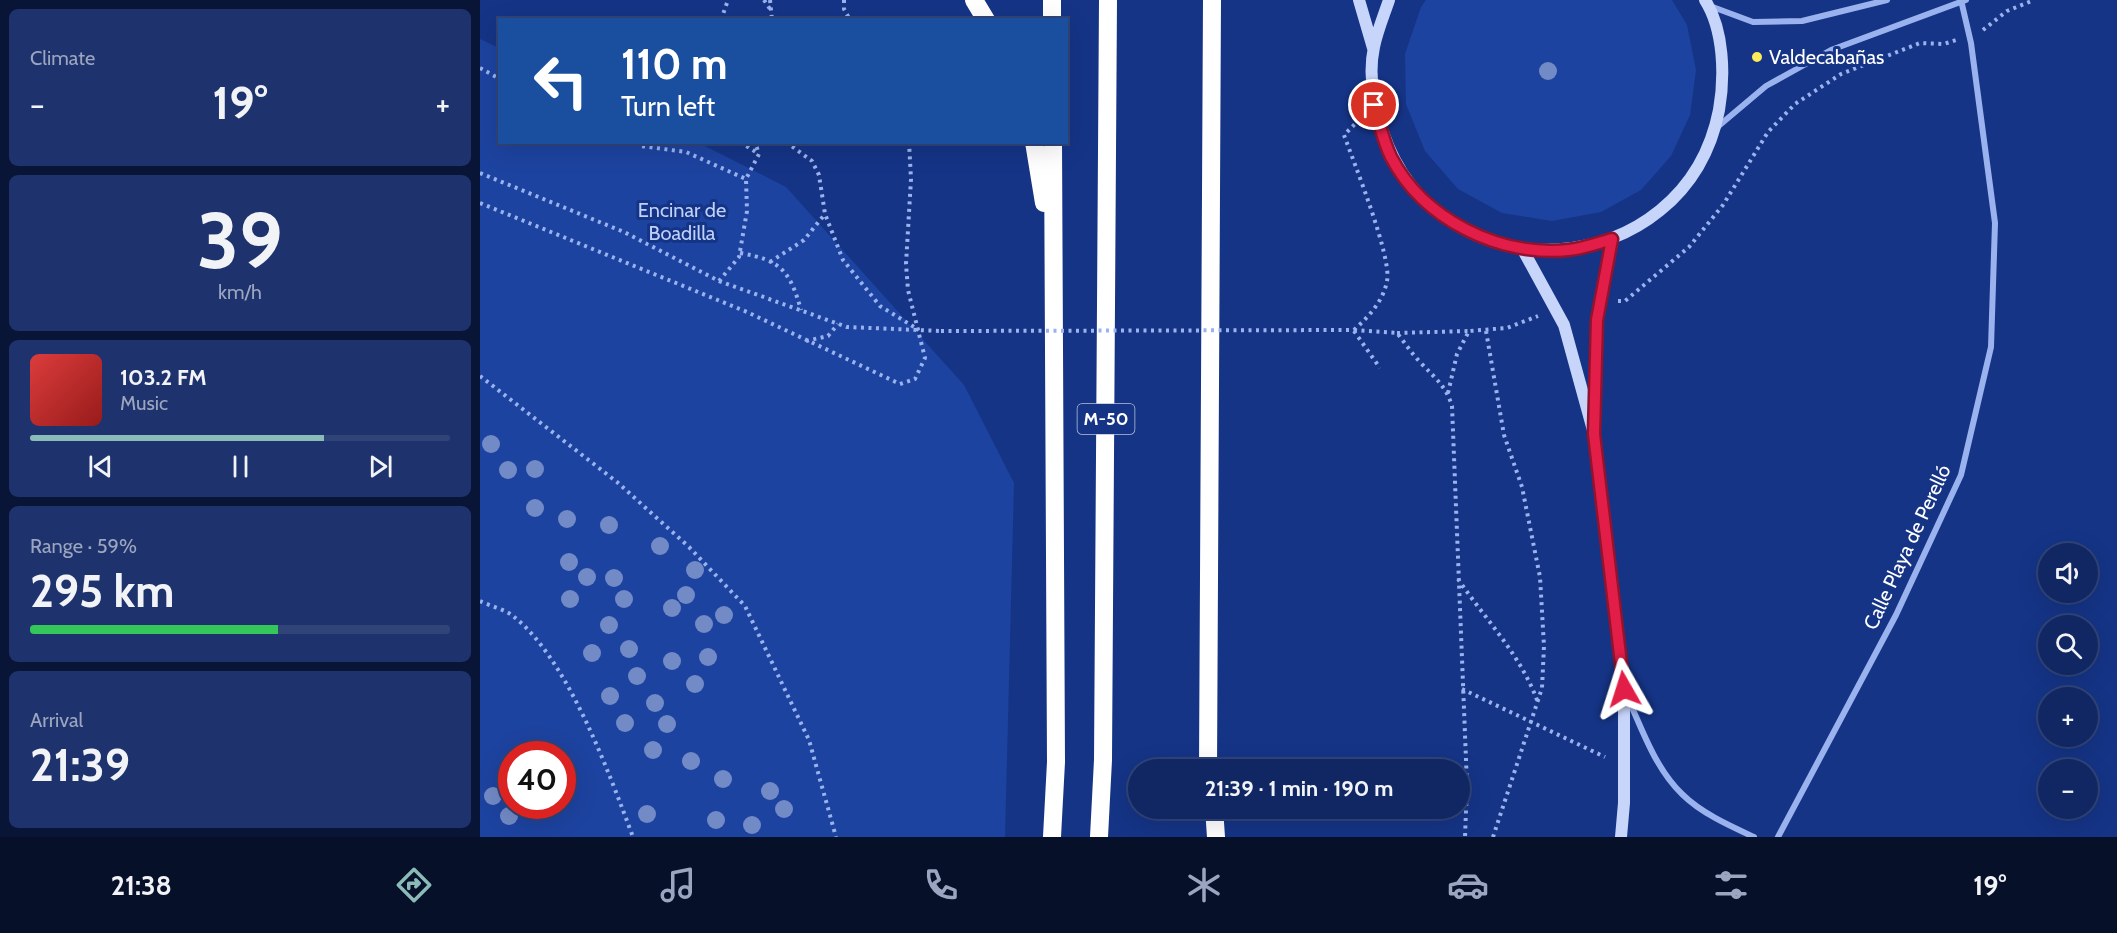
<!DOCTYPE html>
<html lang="en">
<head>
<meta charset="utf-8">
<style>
  body { margin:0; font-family:Cabin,sans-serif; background:#1e336d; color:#f1f3f6; height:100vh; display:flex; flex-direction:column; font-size:22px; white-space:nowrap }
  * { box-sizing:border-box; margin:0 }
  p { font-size:20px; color:#9ca5bf }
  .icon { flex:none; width:33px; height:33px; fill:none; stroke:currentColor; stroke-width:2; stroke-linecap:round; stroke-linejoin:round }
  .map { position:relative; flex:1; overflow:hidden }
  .sheet { display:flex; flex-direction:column; gap:9px; padding:9px; background:#091537; width:480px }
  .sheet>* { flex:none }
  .hud { position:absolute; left:18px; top:18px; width:570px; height:126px; border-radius:0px; box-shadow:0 6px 24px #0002,0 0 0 2px #304478; background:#1a4fa0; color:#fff; overflow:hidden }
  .controls { position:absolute; left:1558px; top:543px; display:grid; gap:12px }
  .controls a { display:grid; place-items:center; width:60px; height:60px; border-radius:50%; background:#102764; box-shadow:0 6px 24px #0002,0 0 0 2px #304478; font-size:30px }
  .speed { position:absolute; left:18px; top:741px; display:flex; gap:12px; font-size:30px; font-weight:700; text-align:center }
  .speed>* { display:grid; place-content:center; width:78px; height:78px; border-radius:50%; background:#102764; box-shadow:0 6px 24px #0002,0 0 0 2px #304478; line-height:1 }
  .speed .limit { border:9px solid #d22; background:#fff; color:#111 }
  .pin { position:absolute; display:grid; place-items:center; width:51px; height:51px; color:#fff; margin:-26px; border:3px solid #fff; border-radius:50%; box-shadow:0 2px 6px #0007 }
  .me { position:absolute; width:66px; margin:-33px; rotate:354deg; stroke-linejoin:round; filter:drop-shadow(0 0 4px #0008) }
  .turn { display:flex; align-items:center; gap:21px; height:126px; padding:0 24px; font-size:27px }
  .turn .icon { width:78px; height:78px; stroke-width:2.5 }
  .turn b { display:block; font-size:42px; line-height:51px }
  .big { font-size:45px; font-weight:700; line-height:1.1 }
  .sheet .card { flex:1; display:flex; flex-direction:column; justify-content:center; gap:9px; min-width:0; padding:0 21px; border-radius:9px; background:#1e336d }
  .sheet .dial { align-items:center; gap:0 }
  .dial b { font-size:78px; line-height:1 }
  .song { display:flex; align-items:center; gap:18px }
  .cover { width:72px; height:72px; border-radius:9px; background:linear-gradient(135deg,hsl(0 70% 55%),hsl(0 70% 35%)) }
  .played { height:6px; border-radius:3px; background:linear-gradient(90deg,#8bbbb9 70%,#304478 70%) }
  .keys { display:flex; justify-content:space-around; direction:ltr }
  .heat { display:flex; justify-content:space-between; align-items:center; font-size:33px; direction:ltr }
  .charge { height:9px; border-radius:4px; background:linear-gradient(90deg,#34c759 59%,#304478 0) }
  .trip { position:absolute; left:648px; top:759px; width:342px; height:60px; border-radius:30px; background:#102764; box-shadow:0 6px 24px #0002,0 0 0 2px #304478; font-weight:700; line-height:60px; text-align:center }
  .tab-bar { display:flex; height:96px; justify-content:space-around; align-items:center; background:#061028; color:#9ca5bf }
  .tab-bar .icon { width:42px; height:42px }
  .tab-bar .current { color:#8bbbb9 }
  .tab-bar b { font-size:27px; color:#f1f3f6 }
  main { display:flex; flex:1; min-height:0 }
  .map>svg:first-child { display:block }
  .green { fill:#1d43a0; fill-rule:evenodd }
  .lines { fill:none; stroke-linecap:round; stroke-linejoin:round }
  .path { stroke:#9ab2ee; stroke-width:4; stroke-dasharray:3 4.5; stroke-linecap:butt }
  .street { stroke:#9ab2ee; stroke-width:6 }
  .secondary { stroke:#c7d5fa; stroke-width:12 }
  .highway { stroke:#fff; stroke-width:18 }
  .path-bridge { stroke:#9ab2ee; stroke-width:4; stroke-dasharray:3 4.5; stroke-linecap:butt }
  .tree { fill:#728ac6 }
  .route-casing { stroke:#92132f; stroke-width:15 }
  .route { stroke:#e11d48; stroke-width:10 }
  .poi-dot { fill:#ffea57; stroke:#153486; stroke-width:2 }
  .labels { text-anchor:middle; stroke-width:6; stroke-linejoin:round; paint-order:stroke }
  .shield { fill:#153486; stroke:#b9c2db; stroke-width:1.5 }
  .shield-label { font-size:18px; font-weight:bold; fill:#fff }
  .poi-label { font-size:20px; fill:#fff; stroke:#153486; text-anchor:start }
  .park-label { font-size:20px; fill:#bfd1fa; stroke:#153486 }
  .street-label { font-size:20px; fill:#fff; stroke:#153486 }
</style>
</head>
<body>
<main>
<section class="sheet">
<div class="card"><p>Climate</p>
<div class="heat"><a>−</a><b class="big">19°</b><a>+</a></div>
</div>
<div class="card dial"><b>39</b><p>km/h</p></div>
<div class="card">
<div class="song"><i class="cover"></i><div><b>103.2 FM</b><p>Music</p></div></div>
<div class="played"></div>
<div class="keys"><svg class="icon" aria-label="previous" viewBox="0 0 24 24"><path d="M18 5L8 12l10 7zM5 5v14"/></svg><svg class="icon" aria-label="pause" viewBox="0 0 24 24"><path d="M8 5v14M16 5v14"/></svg><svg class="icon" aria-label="next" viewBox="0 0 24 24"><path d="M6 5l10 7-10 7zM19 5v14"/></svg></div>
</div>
<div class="card"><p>Range · 59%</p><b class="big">295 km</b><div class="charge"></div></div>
<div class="card"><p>Arrival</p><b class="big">21:39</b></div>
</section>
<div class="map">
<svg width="1637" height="837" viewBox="0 0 1637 837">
  <rect width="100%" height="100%" fill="#153486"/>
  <path class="green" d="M 946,0 L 1192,0 L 1207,25 L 1216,70 L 1210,115 L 1191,156 L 1161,190 L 1121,212 L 1072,221 L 1022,213 L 978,189 L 945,151 L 926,104 L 925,54 L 941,7 Z
    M 0,39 L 19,48 L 20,142 L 219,143 L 306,187 L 484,385 L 534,483 L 525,837 L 0,837 ZM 32,754 L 82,754 L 82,806 L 32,806 Z"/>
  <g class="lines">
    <path class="path" d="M 284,0 L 290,9
      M 290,0 L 292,20
      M 364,0 L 364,9 L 370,20
      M 241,20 L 248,0
      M 1503,30 L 1527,11 L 1554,0
      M 0,68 L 20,79
      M 156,142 L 161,146 L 206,152 L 266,179
      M 260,142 L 279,154
      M 306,142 L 332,161 L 339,175 L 345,214 L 363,260 L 400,306 L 439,330
      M 0,173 L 144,232 L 239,281 L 367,327 L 461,331
      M 0,203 L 267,312 L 420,384 L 435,379 L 445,358 L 428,290 L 426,264 L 431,179 L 429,142
      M 260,253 C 301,260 310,271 321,310
      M 290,262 L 324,240 L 345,214
      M 239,281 L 259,257 L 267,211 L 266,179 L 279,154 L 275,142
      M 1138,301 L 1145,301 L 1209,247 L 1243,205 L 1288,132 L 1315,104 L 1361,74 L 1440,43 L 1464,44 L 1476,40
      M 874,330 L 917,333 C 925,343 932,354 941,363 C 955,378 966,386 972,406 L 987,785 L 985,837
      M 874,330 C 888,317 903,302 907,281 C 912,257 874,163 864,135 L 879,120
      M 874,331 L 900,368
      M 1006,331 L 1024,435 L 1042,487 L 1060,577 L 1064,646 L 1062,688 L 1013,837
      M 917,333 L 989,331
      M 326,341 L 348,336 L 358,324
      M 0,376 L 137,482 L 209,547 L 265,606 L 329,740 L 356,837
      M 968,393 L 977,354 L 989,331 L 1027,328 L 1058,316
      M 978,579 C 1005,619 1040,654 1057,700
      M 0,601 C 10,606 24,609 33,616 C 88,659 129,773 153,837
      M 982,689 L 1125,757"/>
    <path class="street" d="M 1230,6 L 1273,22 L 1322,21 L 1407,0
      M 1235,129 L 1286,86 L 1351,50 L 1486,0
      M 1147,696 C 1162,729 1175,768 1202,794 C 1221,813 1250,826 1274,837
      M 1298,837 L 1416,615 L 1481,475 L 1511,347 L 1515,223 L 1491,43 L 1481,0"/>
    <path class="secondary" d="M 879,0 L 893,48
      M 909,0 C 904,15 897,32 894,47 C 888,75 894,106 903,132 C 959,300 1205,284 1239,110 C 1245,76 1244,30 1225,0
      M 1043,250 L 1084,325 L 1114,434 L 1144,689 L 1144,803 L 1141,837
      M 1114,421 L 1117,320 L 1132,239"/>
    <path class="highway" d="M 494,0 L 506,20
      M 572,0 L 572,20
      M 554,142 L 564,203
      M 728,770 L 732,0
      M 734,808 L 736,837
      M 572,837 L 576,762 L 573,142
      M 619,837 L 623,760 L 628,0"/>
    <path class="path-bridge" d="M 461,331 L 874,330"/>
  </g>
  <g class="tree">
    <circle cx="1068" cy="71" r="9"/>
    <circle cx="11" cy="444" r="9"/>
    <circle cx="55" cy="469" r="9"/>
    <circle cx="28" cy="470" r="9"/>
    <circle cx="55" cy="508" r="9"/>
    <circle cx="87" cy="519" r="9"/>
    <circle cx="129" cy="525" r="9"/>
    <circle cx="180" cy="546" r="9"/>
    <circle cx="89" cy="562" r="9"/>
    <circle cx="215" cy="570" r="9"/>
    <circle cx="107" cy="577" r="9"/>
    <circle cx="134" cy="578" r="9"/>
    <circle cx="206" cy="595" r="9"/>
    <circle cx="90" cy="599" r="9"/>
    <circle cx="144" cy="599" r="9"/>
    <circle cx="192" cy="608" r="9"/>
    <circle cx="244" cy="615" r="9"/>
    <circle cx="224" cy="624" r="9"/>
    <circle cx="129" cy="625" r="9"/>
    <circle cx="149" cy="649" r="9"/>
    <circle cx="112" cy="653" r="9"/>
    <circle cx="228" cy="657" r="9"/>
    <circle cx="192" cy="661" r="9"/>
    <circle cx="157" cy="676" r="9"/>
    <circle cx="215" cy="684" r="9"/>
    <circle cx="130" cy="696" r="9"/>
    <circle cx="175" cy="703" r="9"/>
    <circle cx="145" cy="723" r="9"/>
    <circle cx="187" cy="724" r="9"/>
    <circle cx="173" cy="750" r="9"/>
    <circle cx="211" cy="761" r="9"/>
    <circle cx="243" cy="779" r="9"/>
    <circle cx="290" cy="791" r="9"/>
    <circle cx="13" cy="796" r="9"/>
    <circle cx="304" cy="809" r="9"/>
    <circle cx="167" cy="814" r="9"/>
    <circle cx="29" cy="816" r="9"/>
    <circle cx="236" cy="820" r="9"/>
    <circle cx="272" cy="825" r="9"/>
  </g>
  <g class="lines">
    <defs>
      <path id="route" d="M 894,105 C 899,121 903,141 911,157 C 943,219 1019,257 1088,250 C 1102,249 1118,243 1132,239 L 1117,320 L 1114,434 L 1144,689"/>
    </defs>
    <use href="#route" class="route-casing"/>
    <use href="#route" class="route"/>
  </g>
  <circle class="poi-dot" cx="1277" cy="57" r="6"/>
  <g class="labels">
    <rect class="shield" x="597.5" y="404" width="57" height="30" rx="4.5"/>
    <g class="shield-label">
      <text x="626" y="425">M-50</text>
    </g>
    <g class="poi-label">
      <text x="1289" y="64">Valdecabañas</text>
    </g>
    <g class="park-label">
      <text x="202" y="217">Encinar de<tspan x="202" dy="23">Boadilla</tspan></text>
    </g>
    <g class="street-label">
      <text transform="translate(1427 547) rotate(-65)" y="7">Calle Playa de Perelló</text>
    </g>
  </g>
</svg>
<div class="controls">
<a><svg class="icon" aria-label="sound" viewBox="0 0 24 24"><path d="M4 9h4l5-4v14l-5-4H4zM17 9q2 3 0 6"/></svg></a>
<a><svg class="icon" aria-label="search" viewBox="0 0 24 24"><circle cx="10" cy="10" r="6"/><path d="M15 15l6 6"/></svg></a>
<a>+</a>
<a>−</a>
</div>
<div class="speed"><div class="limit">40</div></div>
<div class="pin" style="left:894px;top:105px;background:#d93025"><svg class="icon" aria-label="arrive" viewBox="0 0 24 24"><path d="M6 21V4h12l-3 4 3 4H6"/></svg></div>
<svg class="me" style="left:1144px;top:689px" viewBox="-20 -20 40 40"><path d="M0-17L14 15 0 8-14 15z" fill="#e11d48" stroke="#fff" stroke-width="4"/></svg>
<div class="trip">21:39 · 1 min · 190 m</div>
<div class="hud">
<div class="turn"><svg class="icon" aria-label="left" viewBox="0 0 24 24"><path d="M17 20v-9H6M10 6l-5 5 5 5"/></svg><div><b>110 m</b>Turn left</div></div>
</div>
</div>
</main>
<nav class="tab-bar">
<b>21:38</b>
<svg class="icon current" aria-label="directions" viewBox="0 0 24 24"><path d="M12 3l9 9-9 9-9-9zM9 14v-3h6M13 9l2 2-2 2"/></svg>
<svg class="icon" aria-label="music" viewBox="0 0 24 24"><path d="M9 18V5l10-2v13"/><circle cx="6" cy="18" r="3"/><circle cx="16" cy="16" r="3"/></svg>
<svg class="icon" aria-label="phone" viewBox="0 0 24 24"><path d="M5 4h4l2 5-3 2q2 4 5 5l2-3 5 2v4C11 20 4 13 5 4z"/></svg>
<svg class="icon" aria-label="climate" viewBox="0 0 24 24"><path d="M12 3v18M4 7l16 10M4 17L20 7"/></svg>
<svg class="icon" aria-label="car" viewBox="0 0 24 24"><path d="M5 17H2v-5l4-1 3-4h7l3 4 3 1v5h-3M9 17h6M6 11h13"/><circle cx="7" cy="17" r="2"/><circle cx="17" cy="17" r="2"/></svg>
<svg class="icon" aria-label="filters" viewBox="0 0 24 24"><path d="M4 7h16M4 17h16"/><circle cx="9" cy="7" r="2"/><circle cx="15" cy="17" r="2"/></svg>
<b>19°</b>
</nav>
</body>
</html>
